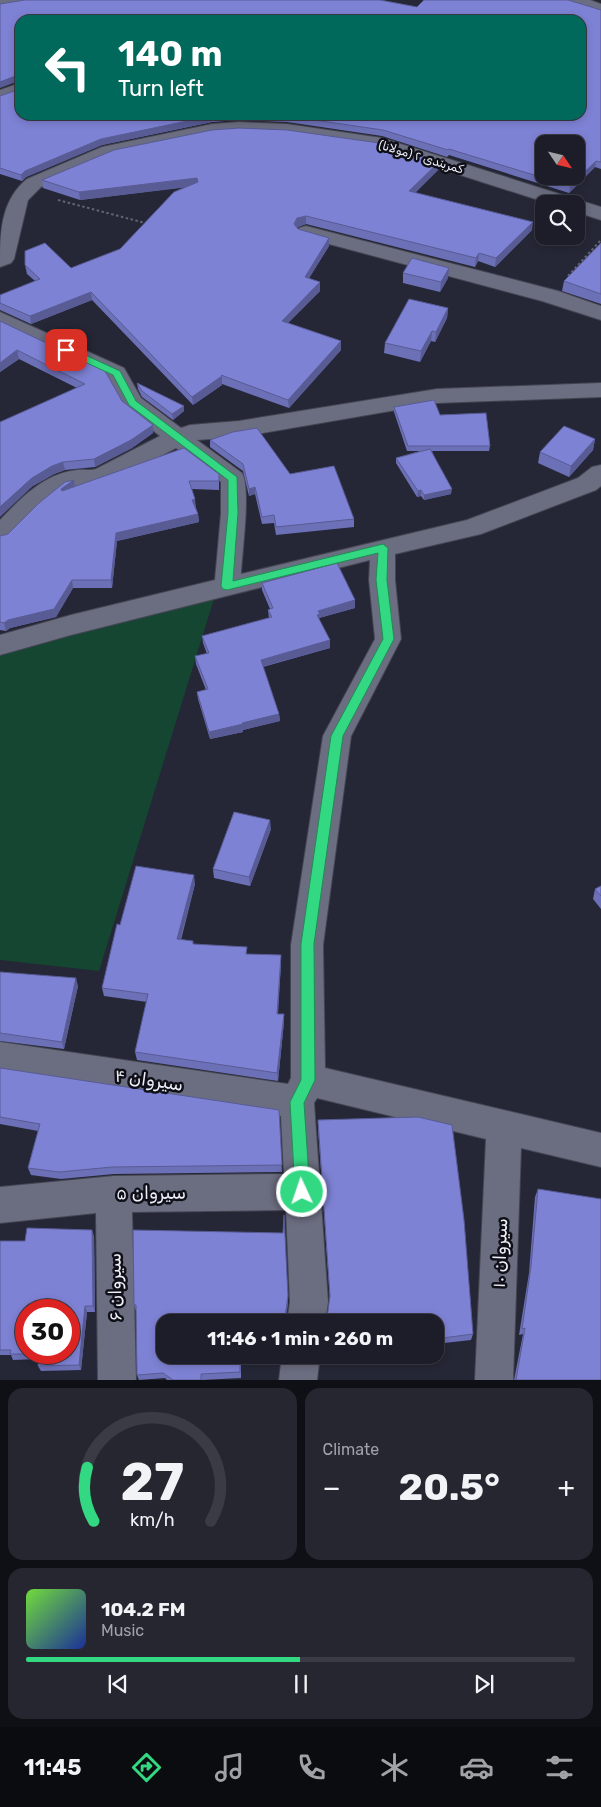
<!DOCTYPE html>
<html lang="en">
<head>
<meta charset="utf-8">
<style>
  body { margin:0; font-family:Rubik,Cairo,sans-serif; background:#252630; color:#f1f3f6; height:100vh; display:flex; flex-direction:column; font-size:19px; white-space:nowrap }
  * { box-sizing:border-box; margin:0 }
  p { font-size:16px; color:#a0a2a8 }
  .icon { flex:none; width:28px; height:28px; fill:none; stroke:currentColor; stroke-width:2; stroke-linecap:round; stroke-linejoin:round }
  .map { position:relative; height:1380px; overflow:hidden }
  .panel { display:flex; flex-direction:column; gap:8px; padding:8px; background:#0f1016; flex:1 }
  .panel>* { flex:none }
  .hud { position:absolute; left:15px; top:15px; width:571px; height:105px; border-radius:15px; box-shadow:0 2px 8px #0003,0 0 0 1px #3a3b45; background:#00695c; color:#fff; overflow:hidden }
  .needle { width:32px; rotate:125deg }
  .controls { position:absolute; left:535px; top:135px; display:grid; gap:10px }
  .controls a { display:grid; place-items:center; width:50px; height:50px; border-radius:10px; background:#1c1d28; box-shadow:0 2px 8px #0003,0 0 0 1px #3a3b45; font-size:25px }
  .speed { position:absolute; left:15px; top:1299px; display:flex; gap:10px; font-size:25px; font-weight:700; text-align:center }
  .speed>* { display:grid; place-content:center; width:65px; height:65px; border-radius:50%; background:#1c1d28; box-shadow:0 2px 8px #0003,0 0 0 1px #3a3b45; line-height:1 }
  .speed .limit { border:8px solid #d22; background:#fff; color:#111 }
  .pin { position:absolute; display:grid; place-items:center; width:42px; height:42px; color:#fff; margin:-21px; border-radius:10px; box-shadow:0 2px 8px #0006 }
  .me { position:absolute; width:55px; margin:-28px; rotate:357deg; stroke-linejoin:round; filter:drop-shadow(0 0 4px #0008) }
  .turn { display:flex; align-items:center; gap:18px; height:105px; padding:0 20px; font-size:22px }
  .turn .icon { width:65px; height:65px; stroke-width:2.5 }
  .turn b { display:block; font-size:35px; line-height:42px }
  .big { font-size:38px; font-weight:700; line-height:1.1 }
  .panel .tile { flex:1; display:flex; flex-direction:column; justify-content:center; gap:8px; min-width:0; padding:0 18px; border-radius:15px; background:#252630 }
  .panel .dial { align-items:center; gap:0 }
  .dial svg { height:130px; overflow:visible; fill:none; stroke:#3a3b45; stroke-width:7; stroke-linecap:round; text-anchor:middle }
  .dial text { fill:#f1f3f6; stroke:none }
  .song { display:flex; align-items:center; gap:15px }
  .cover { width:60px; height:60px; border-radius:8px; background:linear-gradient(135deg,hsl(100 70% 55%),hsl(230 70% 35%)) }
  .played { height:5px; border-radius:2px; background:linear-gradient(90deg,#32d882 50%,#3a3b45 50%) }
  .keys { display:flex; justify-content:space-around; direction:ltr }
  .heat { display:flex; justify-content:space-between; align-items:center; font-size:28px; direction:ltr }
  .panel .tiles { flex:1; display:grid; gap:8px; grid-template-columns:1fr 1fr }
  .tile:last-child { grid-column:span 2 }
  .trip { position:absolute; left:156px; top:1314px; width:288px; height:50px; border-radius:15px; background:#1c1d28; box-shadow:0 2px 8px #0003,0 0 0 1px #3a3b45; font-weight:700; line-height:50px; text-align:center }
  .tabs { display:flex; height:80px; justify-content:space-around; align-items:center; background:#0b0c10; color:#a0a2a8 }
  .tabs .icon { width:35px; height:35px }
  .tabs .current { color:#32d882 }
  .tabs b { font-size:22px; color:#f1f3f6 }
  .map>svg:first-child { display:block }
  .green { fill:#144631 }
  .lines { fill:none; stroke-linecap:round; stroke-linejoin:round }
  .minor-casing { stroke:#444552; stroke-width:2 }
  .path { stroke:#636573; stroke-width:2; stroke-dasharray:2.5 2.5; stroke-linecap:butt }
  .minor { fill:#6b6d80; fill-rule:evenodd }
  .wall { fill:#6c70b6 }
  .shaded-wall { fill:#585b94 }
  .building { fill:#7e82d4; stroke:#585b94; fill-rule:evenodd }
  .route { fill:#32d882; stroke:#208c54 }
  .labels { text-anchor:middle; stroke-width:5; stroke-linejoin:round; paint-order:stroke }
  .far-street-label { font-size:12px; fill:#edeff9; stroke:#0f1017 }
  .near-street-label { font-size:18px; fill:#edeff9; stroke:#0f1017 }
</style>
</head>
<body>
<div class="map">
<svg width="601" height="1380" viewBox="0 0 601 1380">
  <rect width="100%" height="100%" fill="#252736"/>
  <path class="green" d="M 217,589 L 99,971 L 0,960 L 0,648 Z"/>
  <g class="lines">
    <defs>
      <path id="minor" d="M 0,0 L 29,0 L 27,4 L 0,8 Z
        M 565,0 L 590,0 L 601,4 L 601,14 L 567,4 Z
        M 20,83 L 20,94 L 0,101 L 0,90 Z
        M 239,122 L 287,124 L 382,138 L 601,207 L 601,220 L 576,212 L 576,204 L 551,204 L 379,149 L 287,136 L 239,134 L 212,136 L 114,156 L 41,187 L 28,200 L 14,259 L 11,263 L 0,267 C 0,234 0,201 27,179 L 102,147 L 212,124 Z
        M 306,226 L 558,291 L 601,306 L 601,320 L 542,301 L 299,236 L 296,232 L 299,228 Z
        M 0,312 L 124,368 L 141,398 L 181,428 L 190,425 L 239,421 L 437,389 L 601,383 L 601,397 L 437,403 L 239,437 L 197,440 L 242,473 C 251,489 242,552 241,574 L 467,520 L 578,478 L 592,467 L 601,465 L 601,486 L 596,490 L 481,534 L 395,554 L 395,580 L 401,639 L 351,736 L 323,945 L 325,1068 L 601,1133 L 601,1167 L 521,1148 L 513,1380 L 475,1380 L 486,1139 L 317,1098 L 314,1103 L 328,1302 L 325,1322 L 287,1322 L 290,1302 L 286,1210 L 132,1212 L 136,1380 L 98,1380 L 96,1213 L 0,1223 L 0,1187 L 114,1176 L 284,1174 L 281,1116 L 0,1074 L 0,1042 L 288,1084 L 291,1078 L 291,945 L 323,736 L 375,639 L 369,580 L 370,560 L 71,635 L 0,655 L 0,635 L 71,615 L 215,580 L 221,513 L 221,482 L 176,448 L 113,481 L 89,487 L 77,486 L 66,489 L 39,510 L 9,541 L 0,544 L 0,520 C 21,498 45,473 77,470 C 84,469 89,471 96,469 L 160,436 L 124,408 L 107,378 L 0,327 Z
        M 282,1355 L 320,1355 L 317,1380 L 279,1380 Z"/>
    </defs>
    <use href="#minor" class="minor-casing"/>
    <path class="path" d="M 58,200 L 149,224
      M 568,276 L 601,240"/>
    <use href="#minor" class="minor"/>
  </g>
  <path class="wall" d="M 0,4 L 417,7 L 601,10 L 601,169 L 595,167 L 569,193 L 449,155 L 447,157 L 382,136 L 287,122 L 239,120 L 212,122 L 102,145 L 26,177 L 22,181 L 0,174 L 0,96 L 20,115 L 581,115 L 20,20 L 20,82 Z
    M 439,162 L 438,170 L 415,193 L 532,230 L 495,267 L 478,261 L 475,267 L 306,224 L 298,227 L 297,228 L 298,229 L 329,238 L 329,246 L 309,278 L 320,291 L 288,323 L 341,341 L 341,350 L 289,408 L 222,384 L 222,385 L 193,405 L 92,300 L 31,324 L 0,310 L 0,295 L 35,281 L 27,274 L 25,265 L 71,268 L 120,249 L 185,187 L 80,200 L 43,188 L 42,180 Z
    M 601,243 L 601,304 L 562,291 L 564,281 Z
    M 403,273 L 448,278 L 440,292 L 403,283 Z
    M 448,308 L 447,318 L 435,342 L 431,341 L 420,362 L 384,353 L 385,343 Z
    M 0,321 L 122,401 L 153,425 L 153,433 L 132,448 L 95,467 L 65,470 L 54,474 L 33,486 L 77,388 L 19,359 L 0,372 Z
    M 137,383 L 184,406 L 184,411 L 173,420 L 142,397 L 138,389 Z
    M 394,407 L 440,415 L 490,446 L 489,451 L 432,451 L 451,494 L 424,500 L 421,496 L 417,497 L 396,463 L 396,458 L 420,451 L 407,451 L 394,412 Z
    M 595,439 L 593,450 L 569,477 L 538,463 L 540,452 Z
    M 210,440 L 290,474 L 354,519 L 354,527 L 276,535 L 274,523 L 262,524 L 255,494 L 249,496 L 243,471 L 210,447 Z
    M 219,474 L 219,490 L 192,489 L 196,508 L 198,514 L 199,522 L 117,541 L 112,588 L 73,588 L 56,617 L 10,628 L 6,631 L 0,630 L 0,536 L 8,534 L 75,487 Z
    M 262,583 L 355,600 L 355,608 L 319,618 L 330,648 L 263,667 L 279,714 L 280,721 L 243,730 L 243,732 L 210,739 L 198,699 L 197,692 L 206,690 L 196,664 L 195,656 L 207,654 L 203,643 L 202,636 L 269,618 L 268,610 L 270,609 L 262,590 Z
    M 271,829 L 250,886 L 214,878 L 213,869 Z
    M 195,884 L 181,940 L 194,944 L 247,954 L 281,955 L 281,963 L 278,1014 L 284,1022 L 278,1081 L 137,1060 L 135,1052 L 147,1002 L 104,996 L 102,988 L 120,925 Z
    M 601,886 L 601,909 L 593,899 L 595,889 Z
    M 0,972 L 78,986 L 64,1049 L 0,1041 Z
    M 0,1068 L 279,1110 L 282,1172 L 114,1174 L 61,1179 L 31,1175 L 28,1168 L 38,1131 L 0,1124 Z
    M 318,1120 L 473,1334 L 471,1340 L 435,1344 L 435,1322 L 165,1322 L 241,1355 L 241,1378 L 202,1380 L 167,1380 L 165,1378 L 139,1380 L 137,1375 L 136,1311 L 134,1305 L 288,1302 L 286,1317 L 327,1318 L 330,1299 L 318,1128 Z
    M 538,1189 L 601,1380 L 514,1380 L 523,1334 L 519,1335 L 529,1273 L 535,1197 Z
    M 94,1236 L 95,1312 L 87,1312 L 81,1370 L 41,1371 L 38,1366 L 39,1359 L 13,1360 L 11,1355 L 0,1355 L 0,1241 L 25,1241 Z"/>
  <path class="shaded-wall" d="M 18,75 L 19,81 L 0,88 L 0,82 Z
    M 211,116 L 212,122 L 102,145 L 26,177 L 22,181 L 21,175 L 25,171 L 101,139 Z
    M 596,161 L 595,167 L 569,193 L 570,186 Z
    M 439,162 L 438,170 L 408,199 L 409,191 Z
    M 197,178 L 198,186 L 80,200 L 79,192 Z
    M 306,216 L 306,224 L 298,227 L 294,232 L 294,224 L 297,218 Z
    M 533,222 L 532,230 L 495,267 L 496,258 Z
    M 329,238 L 329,246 L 305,285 L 305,277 Z
    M 479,253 L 478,261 L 475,267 L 476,258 Z
    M 449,268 L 448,278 L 440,292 L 441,282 Z
    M 320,282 L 320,291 L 282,329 L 282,321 Z
    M 91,292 L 92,300 L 31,324 L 30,316 Z
    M 448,308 L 447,318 L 435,342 L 436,332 Z
    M 432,331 L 431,341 L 420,362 L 421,351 Z
    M 341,341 L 341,350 L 289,408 L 288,400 Z
    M 17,350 L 19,359 L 0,372 L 0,363 Z
    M 222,376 L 222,385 L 193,405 L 192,397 Z
    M 184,406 L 184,411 L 173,420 L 172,414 Z
    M 153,425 L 153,433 L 132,448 L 95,467 L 94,459 Z
    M 595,439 L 593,450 L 569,477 L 571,466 Z
    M 63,462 L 65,470 L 54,474 L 33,486 L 0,517 L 0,507 L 32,478 L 52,466 Z
    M 74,480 L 75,488 L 63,497 L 61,489 Z
    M 255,487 L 255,494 L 249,496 L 249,489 Z
    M 452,489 L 451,494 L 424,500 L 424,495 Z
    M 421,490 L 421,496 L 417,497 L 418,491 Z
    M 195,499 L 196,508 L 192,500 Z
    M 198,514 L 199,522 L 117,541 L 112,588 L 111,580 L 116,533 Z
    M 72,580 L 73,588 L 56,617 L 10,628 L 6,631 L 4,623 Z
    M 355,600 L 355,608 L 319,618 L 319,622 L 317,623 L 318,611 Z
    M 330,640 L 330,648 L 261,667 L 261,660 Z
    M 279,714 L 280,721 L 243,730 L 243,732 L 210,739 L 209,732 L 242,723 Z
    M 270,820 L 271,829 L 250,886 L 249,877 Z
    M 194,875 L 195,884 L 178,948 L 177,939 Z
    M 281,955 L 281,963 L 277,1022 L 277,1014 Z
    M 76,978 L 78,986 L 64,1049 L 62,1042 Z
    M 284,1014 L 284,1022 L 278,1081 L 277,1073 Z
    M 92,1230 L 94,1236 L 95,1312 L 93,1306 Z
    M 288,1296 L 288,1302 L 286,1322 L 285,1317 Z
    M 85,1306 L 87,1312 L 81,1370 L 79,1365 Z"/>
  <path class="building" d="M 25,0 L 380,0 L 417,7 L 424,0 L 568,0 L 601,10 L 601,162 L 596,161 L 570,186 L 449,149 L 448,150 L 383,130 L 287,116 L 267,115 L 581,115 L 581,20 L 20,20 L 20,76 L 18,75 L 0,82 L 0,4 ZM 544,144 L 576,144 L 576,176 L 544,176 Z
    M 20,89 L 20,115 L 223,115 L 211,116 L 101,139 L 25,171 L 21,175 L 0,168 L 0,96 Z
    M 239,128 L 287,130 L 379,143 L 439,162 L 409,191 L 533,222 L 496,258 L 479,253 L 476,258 L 306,216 L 297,218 L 294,224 L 298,229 L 329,238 L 305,277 L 320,282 L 282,321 L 341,341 L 288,400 L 221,375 L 222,376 L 192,397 L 91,292 L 30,316 L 0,303 L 0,295 L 40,279 L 25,265 L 25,251 L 45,243 L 71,268 L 120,249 L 174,192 L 198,182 L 197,178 L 79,192 L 42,180 L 114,150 L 212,130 Z
    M 601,243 L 601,294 L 564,281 Z
    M 412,258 L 449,268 L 441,282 L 403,273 Z
    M 409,299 L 448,308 L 436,332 L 432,331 L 421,351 L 385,343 Z
    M 0,321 L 105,371 L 122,401 L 153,425 L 131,440 L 94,459 L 63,462 L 52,466 L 32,478 L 0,507 L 0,422 L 85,384 L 17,350 L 0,363 Z
    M 137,383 L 184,406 L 172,414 L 142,391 Z
    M 434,400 L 440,415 L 486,413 L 490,446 L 408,446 L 394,407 Z
    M 564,426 L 595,439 L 571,466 L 540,452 Z
    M 257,428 L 290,474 L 334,466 L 354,519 L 276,527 L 274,515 L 262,517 L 255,487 L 249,489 L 243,464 L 210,440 L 233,432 Z
    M 184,448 L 219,474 L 219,481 L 189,481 L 195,499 L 192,500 L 198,514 L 116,533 L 111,580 L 72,580 L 54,609 L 8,620 L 4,623 L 0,622 L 0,536 L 8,534 L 39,503 L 65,482 L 74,480 L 61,489 L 62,491 Z
    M 430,449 L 452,489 L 424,495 L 421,490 L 418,491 L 396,458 Z
    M 337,563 L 355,600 L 318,611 L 320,614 L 317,615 L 330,640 L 261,660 L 279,714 L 242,723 L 243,724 L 209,732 L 197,692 L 208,689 L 195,656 L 209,653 L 202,636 L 272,617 L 268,610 L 273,608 L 262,583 Z
    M 234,812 L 270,820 L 249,877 L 213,869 Z
    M 136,866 L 194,875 L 177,939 L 193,941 L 193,944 L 247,947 L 246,954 L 281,955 L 277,1014 L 284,1014 L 277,1073 L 135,1052 L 148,994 L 102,988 L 117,924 L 120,925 Z
    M 601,886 L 601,896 L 595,889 Z
    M 0,972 L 76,978 L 62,1042 L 0,1033 Z
    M 0,1068 L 279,1110 L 282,1165 L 112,1167 L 59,1172 L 28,1168 L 40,1124 L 0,1117 Z
    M 418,1117 L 452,1125 L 464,1220 L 473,1334 L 435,1339 L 435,1322 L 165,1322 L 165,1355 L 240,1355 L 240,1372 L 201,1374 L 201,1380 L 173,1380 L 163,1373 L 137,1375 L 136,1305 L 134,1305 L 133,1230 L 283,1233 L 284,1215 L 288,1296 L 285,1317 L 327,1318 L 330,1296 L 318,1120 Z
    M 538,1189 L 601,1199 L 601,1380 L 516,1380 L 525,1328 L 522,1329 L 531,1266 Z
    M 27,1228 L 92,1230 L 93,1306 L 85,1306 L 79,1365 L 38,1366 L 40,1354 L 10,1354 L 11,1350 L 0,1350 L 0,1241 L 25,1241 ZM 26,1310 L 69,1310 L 69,1352 L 26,1352 Z"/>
  <path class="route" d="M 63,348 L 70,348 L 120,371 L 136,401 L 237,477 L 238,513 L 233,581 L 383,544 L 388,548 L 387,580 L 394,639 L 343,736 L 314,944 L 315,1080 L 304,1103 L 310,1192 L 308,1197 L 302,1199 L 297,1197 L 295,1192 L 290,1102 L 301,1080 L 301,944 L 331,736 L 383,639 L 376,580 L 378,553 L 227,590 L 223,589 L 221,586 L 228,513 L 228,480 L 129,405 L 113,375 L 63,352 Z"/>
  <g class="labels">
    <g class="far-street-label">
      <text transform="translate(421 157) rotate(17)" y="4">کمربندی ۲ (مولانا)</text>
    </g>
    <g class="near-street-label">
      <text transform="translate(149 1080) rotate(8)" y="6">سیروان ۴</text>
      <text transform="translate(151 1193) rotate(-1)" y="6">سیروان ۵</text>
      <text transform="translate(500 1253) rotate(-88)" y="6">سیروان ۱۰</text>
      <text transform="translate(115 1287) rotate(-91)" y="6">سیروان ۶</text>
    </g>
  </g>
</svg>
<div class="controls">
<a><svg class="needle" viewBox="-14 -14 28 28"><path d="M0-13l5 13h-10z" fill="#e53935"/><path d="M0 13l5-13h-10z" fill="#a0a2a8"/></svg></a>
<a><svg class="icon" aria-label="search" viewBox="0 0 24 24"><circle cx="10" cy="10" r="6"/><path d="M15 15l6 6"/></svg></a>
</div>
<div class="speed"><div class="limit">30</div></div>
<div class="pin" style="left:66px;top:350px;background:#d93025"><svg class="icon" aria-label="arrive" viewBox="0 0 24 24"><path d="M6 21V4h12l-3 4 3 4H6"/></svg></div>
<svg class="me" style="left:302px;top:1192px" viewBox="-20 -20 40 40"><circle r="17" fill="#32d882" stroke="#fff" stroke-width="3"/><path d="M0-11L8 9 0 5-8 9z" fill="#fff"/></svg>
<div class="trip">11:46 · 1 min · 260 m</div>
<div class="hud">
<div class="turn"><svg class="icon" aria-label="left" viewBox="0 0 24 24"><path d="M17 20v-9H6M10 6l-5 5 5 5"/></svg><div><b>140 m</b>Turn left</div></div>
</div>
</div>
<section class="panel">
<div class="tiles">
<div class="tile dial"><svg viewBox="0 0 100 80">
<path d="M14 69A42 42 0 1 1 86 69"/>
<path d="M14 69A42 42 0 0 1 10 36" stroke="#32d882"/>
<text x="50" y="56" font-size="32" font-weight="700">27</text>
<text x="50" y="72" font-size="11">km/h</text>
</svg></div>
<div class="tile"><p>Climate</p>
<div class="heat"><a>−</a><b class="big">20.5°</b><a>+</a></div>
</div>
<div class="tile">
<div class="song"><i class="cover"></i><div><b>104.2 FM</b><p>Music</p></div></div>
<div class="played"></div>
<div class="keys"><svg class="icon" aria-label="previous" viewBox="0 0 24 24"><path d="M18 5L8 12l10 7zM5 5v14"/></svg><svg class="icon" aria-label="pause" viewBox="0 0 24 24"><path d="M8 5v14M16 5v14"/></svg><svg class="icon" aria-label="next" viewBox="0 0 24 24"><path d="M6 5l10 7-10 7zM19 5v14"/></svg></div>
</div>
</div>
</section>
<nav class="tabs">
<b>11:45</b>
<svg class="icon current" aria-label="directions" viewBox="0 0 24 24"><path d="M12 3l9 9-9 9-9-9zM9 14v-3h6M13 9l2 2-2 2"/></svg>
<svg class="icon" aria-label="music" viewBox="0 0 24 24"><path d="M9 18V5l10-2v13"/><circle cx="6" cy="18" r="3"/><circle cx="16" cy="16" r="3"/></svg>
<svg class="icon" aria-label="phone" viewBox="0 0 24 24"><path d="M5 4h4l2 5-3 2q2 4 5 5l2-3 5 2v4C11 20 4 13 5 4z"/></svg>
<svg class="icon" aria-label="climate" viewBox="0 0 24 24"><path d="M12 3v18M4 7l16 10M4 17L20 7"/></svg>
<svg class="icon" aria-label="car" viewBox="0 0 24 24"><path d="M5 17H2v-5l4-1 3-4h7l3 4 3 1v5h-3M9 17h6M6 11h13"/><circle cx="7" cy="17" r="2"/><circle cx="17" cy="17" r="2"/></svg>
<svg class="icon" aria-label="filters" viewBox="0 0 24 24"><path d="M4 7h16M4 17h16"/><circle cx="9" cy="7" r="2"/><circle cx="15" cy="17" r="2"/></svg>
</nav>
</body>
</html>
